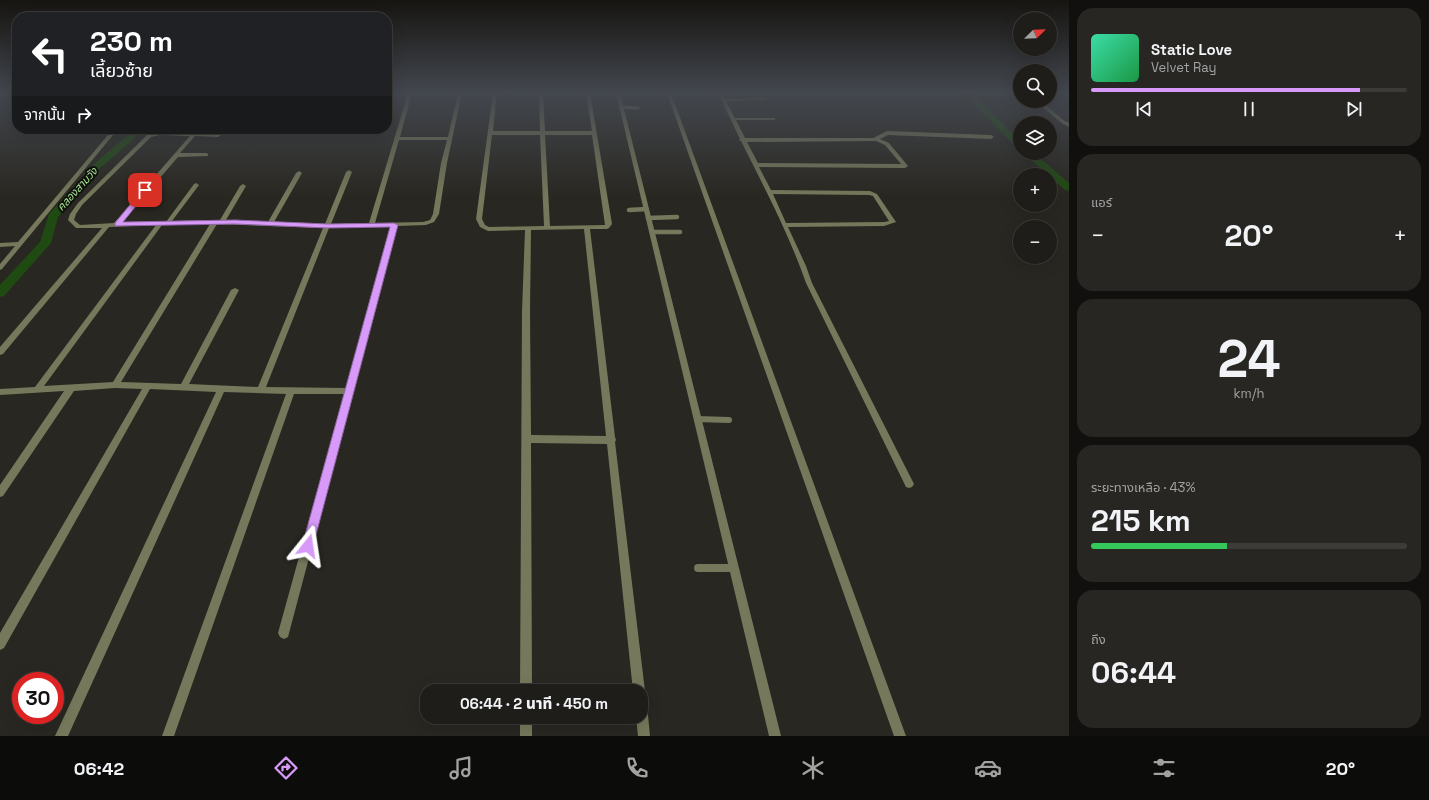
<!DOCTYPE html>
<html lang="th">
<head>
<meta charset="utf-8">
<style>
  body { margin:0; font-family:"Space Grotesk","Noto Sans Thai",sans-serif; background:#272622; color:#f1f3f6; height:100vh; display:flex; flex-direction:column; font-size:15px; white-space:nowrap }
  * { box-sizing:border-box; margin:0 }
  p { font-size:13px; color:#a1a2a2 }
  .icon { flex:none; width:22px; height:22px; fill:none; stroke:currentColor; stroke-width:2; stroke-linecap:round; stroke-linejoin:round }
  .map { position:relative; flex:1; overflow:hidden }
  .drawer { display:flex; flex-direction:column; gap:8px; padding:8px; background:#11100e; width:360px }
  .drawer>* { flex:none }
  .guide { position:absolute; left:12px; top:12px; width:380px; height:122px; border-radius:16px; box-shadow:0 4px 16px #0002,0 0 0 1px #3c3b38; background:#202124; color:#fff; overflow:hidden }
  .needle { width:26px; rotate:67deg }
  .buttons { position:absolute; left:1013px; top:12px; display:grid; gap:8px }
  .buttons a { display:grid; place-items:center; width:44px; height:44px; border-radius:50%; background:#1f1d19; box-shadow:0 4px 16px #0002,0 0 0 1px #3c3b38; font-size:20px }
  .speed { position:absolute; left:12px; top:672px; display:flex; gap:8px; font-size:20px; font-weight:700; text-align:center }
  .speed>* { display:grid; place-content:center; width:52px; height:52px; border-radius:50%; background:#1f1d19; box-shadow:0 4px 16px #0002,0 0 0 1px #3c3b38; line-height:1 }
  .speed .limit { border:6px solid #d22; background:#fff; color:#111 }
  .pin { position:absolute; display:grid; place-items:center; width:34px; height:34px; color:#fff; margin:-17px; border-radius:8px; box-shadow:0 2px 6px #0006 }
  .me { position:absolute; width:44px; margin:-22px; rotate:15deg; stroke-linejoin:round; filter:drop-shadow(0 0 3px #0008) }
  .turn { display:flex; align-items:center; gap:14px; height:84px; padding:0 12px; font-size:18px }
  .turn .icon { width:52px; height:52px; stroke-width:2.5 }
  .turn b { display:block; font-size:28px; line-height:34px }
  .then { display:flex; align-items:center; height:38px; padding:0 12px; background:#0003; gap:8px; font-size:15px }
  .big { font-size:30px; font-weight:800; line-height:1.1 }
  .drawer .card { flex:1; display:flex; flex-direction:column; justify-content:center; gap:6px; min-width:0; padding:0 14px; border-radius:16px; background:#272622 }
  .drawer .dial { align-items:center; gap:0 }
  .dial b { font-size:52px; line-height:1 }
  .song { display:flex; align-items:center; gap:12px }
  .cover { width:48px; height:48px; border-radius:6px; background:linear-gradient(135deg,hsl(160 70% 55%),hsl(140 70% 35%)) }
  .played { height:4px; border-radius:2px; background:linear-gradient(90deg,#d89af8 85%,#3c3b38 85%) }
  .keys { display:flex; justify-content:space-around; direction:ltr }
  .heat { display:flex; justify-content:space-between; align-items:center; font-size:22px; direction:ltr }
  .charge { height:6px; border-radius:3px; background:linear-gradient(90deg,#34c759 43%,#3c3b38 0) }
  .trip { position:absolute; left:420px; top:684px; width:228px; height:40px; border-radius:16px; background:#1f1d19; box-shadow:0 4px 16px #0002,0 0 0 1px #3c3b38; font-weight:800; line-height:40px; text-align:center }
  .dock { display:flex; height:64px; justify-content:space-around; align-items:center; background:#0c0c0a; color:#a1a2a2 }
  .dock .icon { width:28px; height:28px }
  .dock .active { color:#d89af8 }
  .dock b { font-size:18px; color:#f1f3f6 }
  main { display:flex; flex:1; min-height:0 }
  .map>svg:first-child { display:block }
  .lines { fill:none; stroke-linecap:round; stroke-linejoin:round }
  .canal { fill:#1f4a11; fill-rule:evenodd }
  .service-far3 { stroke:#75785a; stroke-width:3.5 }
  .service-far2 { stroke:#75785a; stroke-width:4.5 }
  .service-far1 { stroke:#75785a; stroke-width:6 }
  .service { stroke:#75785a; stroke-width:8 }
  .minor { fill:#75785a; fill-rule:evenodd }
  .route { fill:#d89af8; stroke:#8c64a1 }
  .labels { text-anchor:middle; stroke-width:4; stroke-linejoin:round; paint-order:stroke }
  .far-water-label { font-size:11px; font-style:italic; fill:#a1e190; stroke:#11100d }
</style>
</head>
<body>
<main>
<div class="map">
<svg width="1069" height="736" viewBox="0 0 1069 736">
  <rect width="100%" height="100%" fill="#292721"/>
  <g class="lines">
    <path class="canal" d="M 963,93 L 972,93 L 1020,141 L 1020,149 L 1017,148 Z
      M 130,129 L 138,129 L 135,138 L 100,168 L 58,217 L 51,243 L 4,296 L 0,297 L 0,285 L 40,242 L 49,214 L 94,164 L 128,135 Z
      M 1023,153 L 1034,153 L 1069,183 L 1069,191 L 1065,190 Z"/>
    <path class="service-far3" d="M 1038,101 L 1063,122 L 1069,125
      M 621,107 L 638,108"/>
    <path class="service-far2" d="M 629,210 L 646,209
      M 648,218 L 677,217
      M 652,232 L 680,232"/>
    <path class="service-far1" d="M 697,419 L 729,420"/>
    <path class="service" d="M 698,568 L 734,568"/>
    <path class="minor" d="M 408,93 L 412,93 L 400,137 L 448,137 L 458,93 L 462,93 L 447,163 L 439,214 L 434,222 L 426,225 L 397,226 L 288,637 L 284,639 L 280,637 L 278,633 L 344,394 L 294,394 L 174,736 L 162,736 L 286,394 L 224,392 L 68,736 L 55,736 L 216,392 L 150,389 L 4,648 L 0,650 L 0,633 L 142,389 L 115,388 L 74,391 L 3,496 L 0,497 L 0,485 L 64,391 L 0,395 L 0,389 L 35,387 L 156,225 L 109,227 L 3,354 L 0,355 L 0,347 L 102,228 L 76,228 L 68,220 L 70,214 L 78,203 L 147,135 C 170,129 195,133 218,133 L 221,135 L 218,137 L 195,136 L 180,153 L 206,153 L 208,154 L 208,156 L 178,157 L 121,223 L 166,222 L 194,184 L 196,183 L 199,185 L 172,221 L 220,220 L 240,186 L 243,184 L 246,186 L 226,220 L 268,222 L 296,173 L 299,171 L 302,173 L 274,222 L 325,224 L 346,172 L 349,170 L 352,172 L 331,224 L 369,223 ZM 160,135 L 190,136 L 114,223 L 80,225 L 74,220 L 76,214 L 82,205 L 151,137 ZM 399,140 L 447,140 L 441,163 L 433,214 L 430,220 L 423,222 L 375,223 ZM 210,224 L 113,382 L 44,386 L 162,225 ZM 217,224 L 323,228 L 258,387 L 189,384 L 239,290 L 235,288 L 231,290 L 181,384 L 121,382 ZM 369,227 L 390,227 L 346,388 L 266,387 L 329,228 Z
      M 493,93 L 497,93 L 493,131 L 540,131 L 539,93 L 543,93 L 545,131 L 592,131 L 586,93 L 590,93 L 612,224 L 609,228 L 607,229 L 590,229 L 615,437 L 616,440 L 615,442 L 645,691 L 643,695 L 641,696 L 641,691 L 633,691 L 607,444 L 531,443 L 532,691 L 520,691 L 522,311 L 525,230 L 488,231 L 480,227 L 476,219 ZM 492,135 L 540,135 L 544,226 L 489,227 L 485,225 L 482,219 ZM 545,135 L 592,135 L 605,225 L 550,226 ZM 584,229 L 606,436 L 531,435 L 530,311 L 531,230 Z
      M 616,93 L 620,93 L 781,736 L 769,736 Z
      M 667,93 L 671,93 L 906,736 L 894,736 Z
      M 718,93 L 722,93 L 725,99 L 765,98 L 767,99 L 765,100 L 726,101 L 735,118 L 774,118 L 776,119 L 774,120 L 736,120 L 745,138 L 873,138 L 887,131 L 991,135 L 994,137 L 991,139 L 888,135 L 880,139 L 889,143 L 908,166 L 905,168 L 759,167 L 771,190 L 870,191 L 877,194 L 896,222 L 884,226 L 788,227 L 806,266 L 812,283 L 914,484 L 912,487 L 909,488 L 906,487 L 806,283 C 789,234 764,187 741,141 L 739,140 L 740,139 ZM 876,141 L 885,145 L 901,164 L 758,163 L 747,142 ZM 773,194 L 869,195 L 873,196 L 889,221 L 884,222 L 786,223 Z
      M 113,129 L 118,129 L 2,269 L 0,270 L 0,264 L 15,246 L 0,247 L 0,243 L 18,242 Z
      M 641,699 L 645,701 L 647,705 L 650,736 L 638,736 L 636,717 L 641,717 Z
      M 520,717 L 532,717 L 532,736 L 520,736 Z"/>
  </g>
  <linearGradient id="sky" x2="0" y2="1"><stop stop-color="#171512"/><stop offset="0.47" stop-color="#43474e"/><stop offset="1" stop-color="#43474e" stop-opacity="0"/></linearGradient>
  <rect width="1069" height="197" fill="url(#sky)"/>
  <path class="route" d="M 145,188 L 149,190 L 123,222 L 235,220 L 328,224 L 394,223 L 398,225 L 312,550 L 308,551 L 304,550 L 302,546 L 390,227 L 328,228 L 235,224 L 115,226 L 115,223 L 143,189 Z"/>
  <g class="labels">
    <g class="far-water-label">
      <text transform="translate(77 189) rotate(-48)" y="4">คลองสามวัง</text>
    </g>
  </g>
</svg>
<div class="buttons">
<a><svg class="needle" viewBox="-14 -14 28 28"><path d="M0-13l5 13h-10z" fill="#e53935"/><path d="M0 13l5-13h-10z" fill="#a1a2a2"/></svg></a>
<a><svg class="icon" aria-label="search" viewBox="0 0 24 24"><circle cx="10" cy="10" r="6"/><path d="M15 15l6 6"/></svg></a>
<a><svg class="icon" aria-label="layers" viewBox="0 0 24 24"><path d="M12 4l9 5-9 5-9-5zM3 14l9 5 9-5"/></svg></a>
<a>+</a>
<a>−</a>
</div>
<div class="speed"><div class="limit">30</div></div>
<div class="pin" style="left:145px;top:190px;background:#d93025"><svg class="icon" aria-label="arrive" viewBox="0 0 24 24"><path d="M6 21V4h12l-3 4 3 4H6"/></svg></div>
<svg class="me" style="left:308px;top:546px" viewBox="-20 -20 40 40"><path d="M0-17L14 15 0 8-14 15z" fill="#d89af8" stroke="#fff" stroke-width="4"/></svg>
<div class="trip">06:44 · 2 นาที · 450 m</div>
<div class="guide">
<div class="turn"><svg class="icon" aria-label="left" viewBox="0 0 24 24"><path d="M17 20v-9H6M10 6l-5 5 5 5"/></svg><div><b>230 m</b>เลี้ยวซ้าย</div></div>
<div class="then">จากนั้น<svg class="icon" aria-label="right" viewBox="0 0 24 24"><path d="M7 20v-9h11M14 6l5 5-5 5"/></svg></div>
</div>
</div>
<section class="drawer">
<div class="card">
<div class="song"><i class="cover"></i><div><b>Static Love</b><p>Velvet Ray</p></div></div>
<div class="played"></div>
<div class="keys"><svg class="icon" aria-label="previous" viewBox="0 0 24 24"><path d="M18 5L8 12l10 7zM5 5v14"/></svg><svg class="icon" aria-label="pause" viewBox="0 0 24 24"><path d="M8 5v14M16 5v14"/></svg><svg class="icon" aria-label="next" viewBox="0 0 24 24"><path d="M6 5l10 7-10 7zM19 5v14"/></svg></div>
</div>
<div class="card"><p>แอร์</p>
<div class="heat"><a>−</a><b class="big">20°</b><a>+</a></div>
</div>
<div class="card dial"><b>24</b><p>km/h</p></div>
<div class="card"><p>ระยะทางเหลือ · 43%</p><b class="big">215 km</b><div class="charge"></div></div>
<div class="card"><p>ถึง</p><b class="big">06:44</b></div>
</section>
</main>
<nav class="dock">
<b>06:42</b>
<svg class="icon active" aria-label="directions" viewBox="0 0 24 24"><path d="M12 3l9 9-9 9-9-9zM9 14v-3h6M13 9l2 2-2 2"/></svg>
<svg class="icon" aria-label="music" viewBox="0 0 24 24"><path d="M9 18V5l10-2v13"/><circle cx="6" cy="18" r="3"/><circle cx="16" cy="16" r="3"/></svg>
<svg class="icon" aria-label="phone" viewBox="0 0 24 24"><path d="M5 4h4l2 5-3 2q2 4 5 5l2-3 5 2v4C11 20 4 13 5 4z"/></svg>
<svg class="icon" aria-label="climate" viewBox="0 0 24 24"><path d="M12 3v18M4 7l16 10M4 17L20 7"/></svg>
<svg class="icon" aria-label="car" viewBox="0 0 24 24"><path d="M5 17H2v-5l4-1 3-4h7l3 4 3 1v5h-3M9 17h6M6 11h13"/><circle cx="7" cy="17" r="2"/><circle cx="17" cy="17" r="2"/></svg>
<svg class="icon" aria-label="filters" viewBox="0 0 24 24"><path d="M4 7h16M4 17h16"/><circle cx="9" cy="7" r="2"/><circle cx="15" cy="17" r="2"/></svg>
<b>20°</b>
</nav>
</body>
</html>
